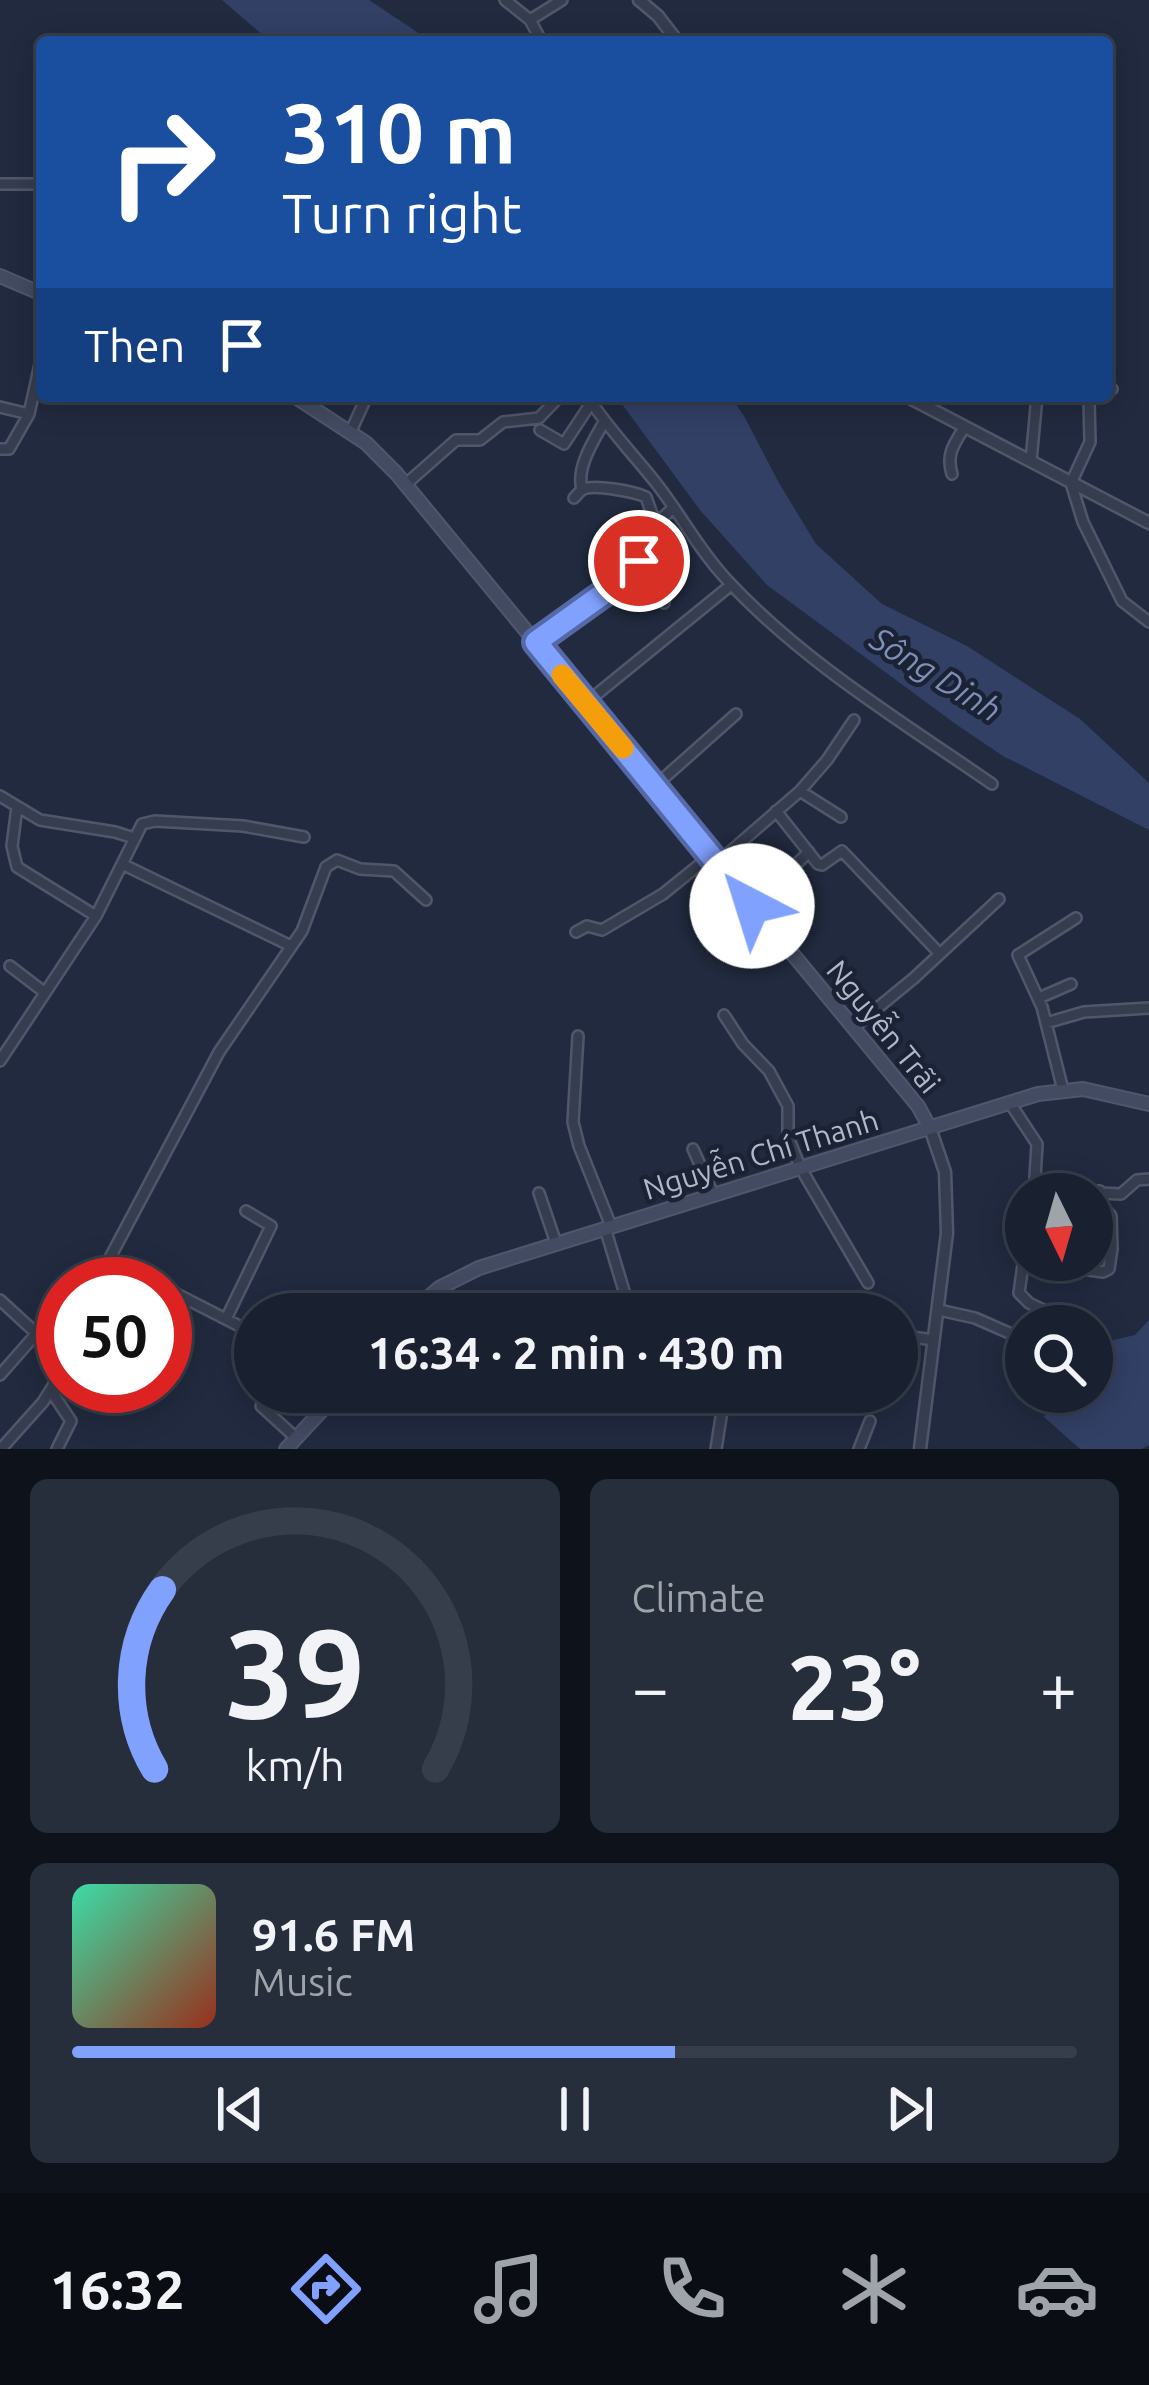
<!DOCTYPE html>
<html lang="en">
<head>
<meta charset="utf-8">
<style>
  body { margin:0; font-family:Ubuntu,sans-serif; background:#262d3b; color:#f1f3f6; height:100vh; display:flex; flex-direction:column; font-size:45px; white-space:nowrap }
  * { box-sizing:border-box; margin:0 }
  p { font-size:39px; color:#9fa3aa }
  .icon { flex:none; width:66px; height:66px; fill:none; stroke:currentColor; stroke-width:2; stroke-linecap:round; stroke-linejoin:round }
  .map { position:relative; height:1449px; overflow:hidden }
  .drawer { display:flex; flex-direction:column; gap:30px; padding:30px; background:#0e121a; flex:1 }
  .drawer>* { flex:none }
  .banner { position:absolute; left:36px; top:36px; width:1077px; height:366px; border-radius:12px; box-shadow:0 6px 30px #0003,0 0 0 3px #373e4b; background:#1a4fa0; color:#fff; overflow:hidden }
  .needle { width:78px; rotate:175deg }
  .fabs { position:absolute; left:1005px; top:1173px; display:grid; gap:24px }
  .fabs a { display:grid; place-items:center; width:108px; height:108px; border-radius:50%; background:#19202f; box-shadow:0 6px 30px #0003,0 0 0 3px #373e4b; font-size:60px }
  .speed { position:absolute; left:36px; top:1257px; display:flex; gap:24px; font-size:60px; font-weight:700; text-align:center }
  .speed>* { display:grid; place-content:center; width:156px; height:156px; border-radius:50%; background:#19202f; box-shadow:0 6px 30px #0003,0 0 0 3px #373e4b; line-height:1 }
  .speed .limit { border:18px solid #d22; background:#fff; color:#111 }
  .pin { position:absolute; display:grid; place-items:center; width:102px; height:102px; color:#fff; margin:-51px; border:6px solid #fff; border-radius:50%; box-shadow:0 3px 12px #0007 }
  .me { position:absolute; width:132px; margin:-66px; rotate:320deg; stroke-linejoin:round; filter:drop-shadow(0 0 9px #0008) }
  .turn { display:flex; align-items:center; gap:42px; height:252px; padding:0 48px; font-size:54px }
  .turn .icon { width:156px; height:156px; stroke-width:2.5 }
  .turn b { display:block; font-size:84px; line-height:102px }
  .then { display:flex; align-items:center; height:114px; padding:0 48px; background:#0003; gap:24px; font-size:45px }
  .big { font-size:90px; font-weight:700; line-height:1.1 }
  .drawer .widget { flex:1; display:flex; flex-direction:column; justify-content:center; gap:18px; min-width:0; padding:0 42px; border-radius:18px; background:#262d3b }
  .drawer .dial { align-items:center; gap:0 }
  .dial svg { height:312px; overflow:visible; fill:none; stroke:#373e4b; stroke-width:7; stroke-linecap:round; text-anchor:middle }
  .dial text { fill:#f1f3f6; stroke:none }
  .song { display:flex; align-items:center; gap:36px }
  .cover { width:144px; height:144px; border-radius:18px; background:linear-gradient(135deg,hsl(160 70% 55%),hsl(10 70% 35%)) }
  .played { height:12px; border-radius:6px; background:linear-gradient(90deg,#81a1ff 60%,#373e4b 60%) }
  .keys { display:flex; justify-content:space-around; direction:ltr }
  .heat { display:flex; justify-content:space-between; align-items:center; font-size:66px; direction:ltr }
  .drawer .tiles { flex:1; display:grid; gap:30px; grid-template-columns:1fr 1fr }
  .widget:last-child { grid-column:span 2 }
  .trip { position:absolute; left:234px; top:1293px; width:684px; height:120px; border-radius:60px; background:#19202f; box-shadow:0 6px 30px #0003,0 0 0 3px #373e4b; font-weight:700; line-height:120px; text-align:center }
  .dock { display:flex; height:192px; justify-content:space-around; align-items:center; background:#0a0d13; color:#9fa3aa }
  .dock .icon { width:84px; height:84px }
  .dock .on { color:#81a1ff }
  .dock b { font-size:54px; color:#f1f3f6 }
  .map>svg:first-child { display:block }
  .water { fill:#324066 }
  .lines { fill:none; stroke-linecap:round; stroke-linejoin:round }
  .minor-casing { stroke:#51576a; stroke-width:14 }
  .tertiary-casing { stroke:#51576a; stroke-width:15 }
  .secondary-casing { stroke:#51576a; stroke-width:16 }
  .minor { stroke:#363d4f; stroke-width:9 }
  .tertiary { stroke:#363d4f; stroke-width:10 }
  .secondary { stroke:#434b62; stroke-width:12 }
  .route-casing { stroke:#5469a6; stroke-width:30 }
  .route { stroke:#81a1ff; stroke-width:21 }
  .slow { stroke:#f59e0b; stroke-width:21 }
  .labels { text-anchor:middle; stroke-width:9; stroke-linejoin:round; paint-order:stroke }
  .street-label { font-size:30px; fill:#b1b7ca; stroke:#1b2234 }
  .water-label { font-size:33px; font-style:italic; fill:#7e8fb8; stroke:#1b2234 }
</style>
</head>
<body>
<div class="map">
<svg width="1149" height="1449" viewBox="0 0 1149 1449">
  <rect width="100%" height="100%" fill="#212a3f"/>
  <path class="water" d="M 222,0 L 369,0 L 432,42 L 271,42 Z
    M 616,396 L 730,396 L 744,416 L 779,483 L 816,544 L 882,604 L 967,646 L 1080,719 L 1149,783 L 1149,830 L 1003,756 L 957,725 L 767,585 L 700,510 Z
    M 1149,1320 L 1149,1445 L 1142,1449 L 1080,1449 L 1044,1417 L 1060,1392 L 1092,1392 L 1092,1345 L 1135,1335 Z"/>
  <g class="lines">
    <defs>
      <path id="minor" d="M 505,0 L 530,20 L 542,42
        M 530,20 L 562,0
        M 0,184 L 42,184
        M 1107,392 L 1112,389
        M 587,396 C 607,427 633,454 656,483 C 682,516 698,549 727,580 C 803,662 901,721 992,784
        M 1093,396 L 1089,400 L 1090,442 L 1071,483 L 1083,522 L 1122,601 L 1149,622
        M 0,407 L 29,414 L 42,355
        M 540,430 L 564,444 L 591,403
        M 350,433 L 367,396
        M 0,449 L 9,449 L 29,414
        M 1031,461 L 1037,396
        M 952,474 C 946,454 954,444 964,428
        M 406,484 L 456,440 L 480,440 L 503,422 L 539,418 L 560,396
        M 582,490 C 576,467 593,442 604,422
        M 574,498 C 577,495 579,492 582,490 C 592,483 635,492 646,497 L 652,514 L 659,521
        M 635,570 L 664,603
        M 535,642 L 635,570 L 659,521 L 673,508
        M 586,703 L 731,585
        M 655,786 L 736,714
        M 800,791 L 841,817
        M 0,796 L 40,820 L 115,832 L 134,838
        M 17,807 L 12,846 L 17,867 L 96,916
        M 776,811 L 818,864 L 822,865 L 842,851 L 940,954
        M 717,863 L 800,791 L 827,760 L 854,720
        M 122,864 L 291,946
        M 752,906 L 809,852
        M 576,932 L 587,926 L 602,930 L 663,894 L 710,856
        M 10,966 L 44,992
        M 1039,998 L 1071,984
        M 724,1015 L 743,1044 L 769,1071 L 788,1106 L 788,1137 L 800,1167 L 868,1283
        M 1046,1023 L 1084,1012 L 1149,1008
        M 853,1028 L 914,978 L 999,899
        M 578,1036 L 573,1122 L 579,1146 L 611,1226
        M 0,1061 L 96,916 L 142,824 L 155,821 L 243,826 L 304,837
        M 1063,1090 L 1042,1007 L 1018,955 L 1076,918
        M 1010,1103 L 1037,1144 L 1034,1194
        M 693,1149 L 713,1194
        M 539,1193 L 556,1243
        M 1101,1193 L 1121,1194 L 1137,1180 L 1149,1179
        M 605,1228 L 631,1314
        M 1026,1243 L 1019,1293 L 1029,1303 L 1066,1321
        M 1092,1246 L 1112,1249
        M 109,1259 L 158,1284
        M 1023,1261 L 1103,1272 L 1109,1269 L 1112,1249 L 1111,1216 L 1102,1206 L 1100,1191 L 1034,1191
        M 96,1284 L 219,1052 L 302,931 L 326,867 L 337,860 L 360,869 L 394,871 L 426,900
        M 165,1288 L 255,1334
        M 0,1300 L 63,1358
        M 939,1310 L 975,1318 L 1023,1339
        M 226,1319 L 271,1226 L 246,1211
        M 897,1335 L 934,1340
        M 0,1375 L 36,1334
        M 51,1391 L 71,1421 L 57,1449
        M 261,1406 L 296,1438
        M 1,1449 L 43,1402 L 63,1370
        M 716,1449 L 725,1392
        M 859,1449 L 870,1421"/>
      <path id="tertiary" d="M 639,0 L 658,16 L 678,42
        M 906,396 L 1149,523
        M 920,1449 L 947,1233 L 945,1172 L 930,1128"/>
      <path id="secondary" d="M 0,276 L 42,294
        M 294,396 L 366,443 L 396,473 L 918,1106 L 930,1128
        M 409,1314 L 439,1288 L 479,1268 L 1038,1094 L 1083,1089 L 1149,1104
        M 286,1449 L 339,1392"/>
    </defs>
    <use href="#minor" class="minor-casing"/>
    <use href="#tertiary" class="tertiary-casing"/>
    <use href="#secondary" class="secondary-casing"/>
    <use href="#minor" class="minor"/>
    <use href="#tertiary" class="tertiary"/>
    <use href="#secondary" class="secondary"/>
  </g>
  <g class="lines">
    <defs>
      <path id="route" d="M 639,561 L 628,576 L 536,642 L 752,906"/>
    </defs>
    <use href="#route" class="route-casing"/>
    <use href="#route" class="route"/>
    <path class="slow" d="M 562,675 L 623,748"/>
  </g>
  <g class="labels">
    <g class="street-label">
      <text transform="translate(883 1027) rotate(51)" y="10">Nguyễn Trãi</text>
      <text transform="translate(761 1155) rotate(-17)" y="10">Nguyễn Chí Thanh</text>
    </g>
    <g class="water-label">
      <text transform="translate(936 674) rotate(32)" y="12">Sông Dinh</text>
    </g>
  </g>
</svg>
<div class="fabs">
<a><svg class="needle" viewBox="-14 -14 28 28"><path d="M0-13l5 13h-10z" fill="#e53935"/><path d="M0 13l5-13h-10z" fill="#9fa3aa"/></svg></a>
<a><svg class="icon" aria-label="search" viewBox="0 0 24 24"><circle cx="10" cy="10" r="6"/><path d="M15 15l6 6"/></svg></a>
</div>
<div class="speed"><div class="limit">50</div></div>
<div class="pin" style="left:639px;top:561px;background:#d93025"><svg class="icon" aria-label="arrive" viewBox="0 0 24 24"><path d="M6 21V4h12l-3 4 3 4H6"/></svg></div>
<svg class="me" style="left:752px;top:906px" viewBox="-20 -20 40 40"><circle r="19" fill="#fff"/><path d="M0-13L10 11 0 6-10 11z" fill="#81a1ff"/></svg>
<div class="trip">16:34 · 2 min · 430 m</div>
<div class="banner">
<div class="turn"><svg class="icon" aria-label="right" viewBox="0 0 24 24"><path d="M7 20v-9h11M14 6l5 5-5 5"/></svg><div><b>310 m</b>Turn right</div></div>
<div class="then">Then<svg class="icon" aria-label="arrive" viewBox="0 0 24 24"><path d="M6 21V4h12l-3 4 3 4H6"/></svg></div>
</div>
</div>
<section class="drawer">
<div class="tiles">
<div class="widget dial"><svg viewBox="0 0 100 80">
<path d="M14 69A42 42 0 1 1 86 69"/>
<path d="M14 69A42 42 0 0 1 16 23" stroke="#81a1ff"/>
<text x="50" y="56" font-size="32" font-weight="700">39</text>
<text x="50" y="72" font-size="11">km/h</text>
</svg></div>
<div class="widget"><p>Climate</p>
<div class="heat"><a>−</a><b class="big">23°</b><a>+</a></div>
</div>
<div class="widget">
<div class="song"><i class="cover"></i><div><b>91.6 FM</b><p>Music</p></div></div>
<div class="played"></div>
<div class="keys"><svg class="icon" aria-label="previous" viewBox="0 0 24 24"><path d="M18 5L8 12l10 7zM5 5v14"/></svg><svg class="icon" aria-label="pause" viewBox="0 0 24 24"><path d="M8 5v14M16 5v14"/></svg><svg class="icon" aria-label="next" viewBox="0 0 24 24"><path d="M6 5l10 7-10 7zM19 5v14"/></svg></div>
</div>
</div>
</section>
<nav class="dock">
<b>16:32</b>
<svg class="icon on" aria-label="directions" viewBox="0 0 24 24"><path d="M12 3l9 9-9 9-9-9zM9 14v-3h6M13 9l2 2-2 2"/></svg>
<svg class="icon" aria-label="music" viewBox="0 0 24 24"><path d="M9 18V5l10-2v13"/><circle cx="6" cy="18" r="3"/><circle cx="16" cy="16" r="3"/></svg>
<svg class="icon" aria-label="phone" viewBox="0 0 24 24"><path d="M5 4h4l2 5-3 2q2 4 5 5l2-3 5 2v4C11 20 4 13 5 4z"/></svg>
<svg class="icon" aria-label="climate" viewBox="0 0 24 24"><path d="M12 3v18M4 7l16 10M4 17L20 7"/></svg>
<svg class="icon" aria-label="car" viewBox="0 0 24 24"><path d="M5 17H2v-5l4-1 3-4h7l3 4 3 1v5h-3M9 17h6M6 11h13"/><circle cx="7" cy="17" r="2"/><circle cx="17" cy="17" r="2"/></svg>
</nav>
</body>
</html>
